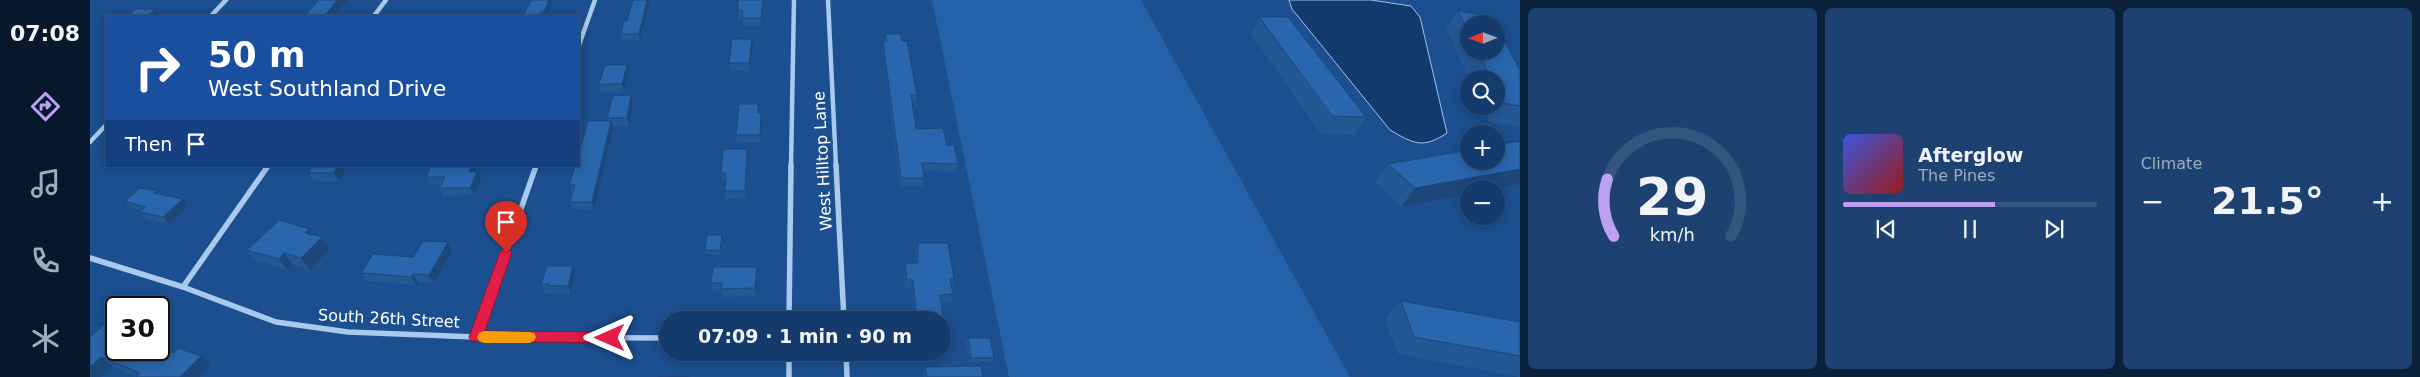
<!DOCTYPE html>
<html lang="en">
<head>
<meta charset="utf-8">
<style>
  body { margin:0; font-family:"DejaVu Sans",sans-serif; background:#1d4271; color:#f1f3f6; height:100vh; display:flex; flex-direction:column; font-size:19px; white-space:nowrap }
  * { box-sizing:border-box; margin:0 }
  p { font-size:16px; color:#9dadc1 }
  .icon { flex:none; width:28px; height:28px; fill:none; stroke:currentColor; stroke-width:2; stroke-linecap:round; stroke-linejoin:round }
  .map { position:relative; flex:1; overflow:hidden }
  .panel { display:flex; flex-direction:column; gap:8px; padding:8px; background:#0b203b; width:900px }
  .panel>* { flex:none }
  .hud { position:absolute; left:15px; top:15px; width:475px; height:152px; border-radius:0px; box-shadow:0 2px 12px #0003,0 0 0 1px #33557e; background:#1a4fa0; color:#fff; overflow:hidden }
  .needle { width:32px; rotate:269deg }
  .fabs { position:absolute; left:1370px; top:15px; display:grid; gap:10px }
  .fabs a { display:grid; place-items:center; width:45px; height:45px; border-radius:50%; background:#143b6b; box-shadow:0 2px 12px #0003,0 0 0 1px #33557e; font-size:25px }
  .speed { position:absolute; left:15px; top:296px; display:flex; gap:10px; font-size:25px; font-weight:700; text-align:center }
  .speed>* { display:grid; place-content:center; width:65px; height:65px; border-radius:50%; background:#143b6b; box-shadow:0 2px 12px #0003,0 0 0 1px #33557e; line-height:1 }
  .speed .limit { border:2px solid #111; border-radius:8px; background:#fff; color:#111 }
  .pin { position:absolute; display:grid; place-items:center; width:42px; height:42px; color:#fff; margin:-51px -21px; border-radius:50% 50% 50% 0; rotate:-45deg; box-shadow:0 0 5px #0007 }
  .pin .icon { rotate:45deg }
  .me { position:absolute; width:55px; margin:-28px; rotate:270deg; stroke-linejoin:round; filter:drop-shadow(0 0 4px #0008) }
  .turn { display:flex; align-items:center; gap:18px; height:105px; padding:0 20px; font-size:22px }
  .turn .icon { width:65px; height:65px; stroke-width:2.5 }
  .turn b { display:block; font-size:35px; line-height:42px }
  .then { display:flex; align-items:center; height:48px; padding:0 20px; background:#0003; gap:10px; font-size:19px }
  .big { font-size:38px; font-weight:700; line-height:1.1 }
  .panel .widget { flex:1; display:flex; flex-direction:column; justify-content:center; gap:8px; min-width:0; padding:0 18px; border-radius:8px; background:#1d4271 }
  .panel .dial { align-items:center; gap:0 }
  .dial svg { height:130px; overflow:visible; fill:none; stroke:#33557e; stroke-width:7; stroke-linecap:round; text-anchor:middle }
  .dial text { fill:#f1f3f6; stroke:none }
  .song { display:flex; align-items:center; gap:15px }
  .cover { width:60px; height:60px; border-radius:8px; background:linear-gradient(135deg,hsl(230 70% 55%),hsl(0 70% 35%)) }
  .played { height:5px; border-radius:2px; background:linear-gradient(90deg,#bca0f2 60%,#33557e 60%) }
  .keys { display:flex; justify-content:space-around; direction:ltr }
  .heat { display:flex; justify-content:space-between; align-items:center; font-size:28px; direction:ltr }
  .panel .tiles { flex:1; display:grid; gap:8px; grid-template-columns:repeat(3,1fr) }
  .trip { position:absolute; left:569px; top:311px; width:292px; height:50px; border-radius:25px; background:#143b6b; box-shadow:0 2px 12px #0003,0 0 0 1px #33557e; font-weight:700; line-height:50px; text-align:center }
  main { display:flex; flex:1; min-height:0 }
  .tab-bar { display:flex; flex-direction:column; width:90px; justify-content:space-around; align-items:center; background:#08182b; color:#9dadc1 }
  .tab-bar .icon { width:35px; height:35px }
  .tab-bar .active { color:#bca0f2 }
  .tab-bar b { font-size:22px; color:#f1f3f6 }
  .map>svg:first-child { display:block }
  .green { fill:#2461a8 }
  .water { fill:#123a6d; stroke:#9cc4f0 }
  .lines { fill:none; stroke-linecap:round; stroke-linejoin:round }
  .minor-far1 { stroke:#a9c9ee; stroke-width:4.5 }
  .minor { stroke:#a9c9ee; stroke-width:5.5 }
  .wall { fill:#245895 }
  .shaded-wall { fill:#1d4779 }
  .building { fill:#2a66ad; stroke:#1d4779 }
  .route { fill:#e11d48; stroke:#92132f }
  .slow { fill:#f59e0b }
  .labels { text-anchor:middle; stroke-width:5; stroke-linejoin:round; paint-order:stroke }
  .street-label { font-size:16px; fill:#fff; stroke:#1b4f8f }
</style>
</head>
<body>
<main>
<nav class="tab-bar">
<b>07:08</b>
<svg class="icon active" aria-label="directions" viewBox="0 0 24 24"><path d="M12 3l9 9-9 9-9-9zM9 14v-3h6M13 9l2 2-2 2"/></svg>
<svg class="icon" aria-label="music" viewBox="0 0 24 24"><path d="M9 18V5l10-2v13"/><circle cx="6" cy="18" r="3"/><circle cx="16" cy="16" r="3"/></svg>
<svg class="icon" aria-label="phone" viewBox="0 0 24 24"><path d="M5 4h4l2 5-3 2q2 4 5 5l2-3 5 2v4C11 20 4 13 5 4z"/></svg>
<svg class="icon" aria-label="climate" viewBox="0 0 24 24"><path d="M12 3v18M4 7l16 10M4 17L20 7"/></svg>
</nav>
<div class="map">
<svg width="1430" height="377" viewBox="0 0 1430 377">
  <rect width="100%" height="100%" fill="#1b4f8f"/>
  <path class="green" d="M 842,0 L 1051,0 L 1260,377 L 919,377 Z"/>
  <path class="water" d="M 1199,0 L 1281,0 L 1321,6 L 1330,17 L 1357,133 C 1333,149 1324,144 1300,130 L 1202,9 Z"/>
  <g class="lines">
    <path class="minor-far1" d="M 738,0 L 746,166
      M 121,16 L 136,0
      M 284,16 L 296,0
      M 489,45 L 505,0
      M 0,142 L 16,125
      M 701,166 L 704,0"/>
    <path class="minor" d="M 746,165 L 754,320
      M 0,258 L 93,287 L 186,322 L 258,332 L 386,337 L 578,338
      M 93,287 L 178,166
      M 699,320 L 701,165
      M 386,337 L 446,166
      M 699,352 L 699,377
      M 756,352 L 757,377"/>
  </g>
  <path class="wall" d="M 441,0 L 463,0 L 458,16 L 433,16 Z
    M 543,0 L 550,40 L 532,40 L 531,34 L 537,21 Z
    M 648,0 L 673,0 L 671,26 L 653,26 L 652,19 L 648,19 Z
    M 1368,11 L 1379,24 L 1379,51 L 1406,51 L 1430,70 L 1430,127 L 1399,121 L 1392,106 L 1406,106 L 1406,79 L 1379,79 L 1356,28 Z
    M 1169,17 L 1276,117 L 1264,135 L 1231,134 L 1161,34 Z
    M 795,34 L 812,41 L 827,95 L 826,103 L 822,103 L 826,129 L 857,145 L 868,164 L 867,172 L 833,171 L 834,178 L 833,186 L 810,186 L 793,49 Z
    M 663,47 L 659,71 L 640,71 L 639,63 Z
    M 538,73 L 534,92 L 511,93 L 509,84 Z
    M 543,104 L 539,126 L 523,126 L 523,129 L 504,210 L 483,209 L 480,202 L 483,192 L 481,192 L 479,185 L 518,121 L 517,118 Z
    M 669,113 L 672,121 L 671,143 L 647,143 L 646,135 Z
    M 1430,141 L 1430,184 L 1311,207 L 1285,182 L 1298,164 Z
    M 657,156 L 655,198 L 636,199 L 635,191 L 636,180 L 632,180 L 631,173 Z
    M 222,166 L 257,166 L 249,181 L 223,181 L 218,173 Z
    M 341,166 L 388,166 L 386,172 L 391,180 L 384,195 L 353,196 L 349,188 L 351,184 L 340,184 L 336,177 Z
    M 67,191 L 70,195 L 98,206 L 79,224 L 56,219 L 50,212 L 51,211 L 41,208 L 35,201 Z
    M 219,229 L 224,235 L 232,237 L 240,249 L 220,270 L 203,265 L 197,270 L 166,261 L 157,250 Z
    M 632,235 L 632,240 L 630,255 L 615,254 L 615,250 Z
    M 828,243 L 864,279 L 862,287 L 863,294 L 861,303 L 851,303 L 856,338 L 854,346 L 852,346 L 852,320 L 825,320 L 822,288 L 815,288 L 814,271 L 815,263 L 827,263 L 826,251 Z
    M 362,251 L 344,283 L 328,282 L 326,285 L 276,281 L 271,273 L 323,257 Z
    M 667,267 L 667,275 L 666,296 L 632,297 L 631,292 L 622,291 L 621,283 Z
    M 485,275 L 481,294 L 462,294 L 462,293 L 455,293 L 451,284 Z
    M 1311,301 L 1430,322 L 1430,377 L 1308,354 L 1295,319 Z
    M 0,337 L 26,350 L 84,353 L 111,356 L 121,365 L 110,377 L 46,377 L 23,367 L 11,377 Z
    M 878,338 L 904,358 L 902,362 L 880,362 L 876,342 Z
    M 835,367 L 893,377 L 834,377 Z"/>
  <path class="shaded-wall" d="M 247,0 L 257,0 L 244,16 L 235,16 Z
    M 459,0 L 463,0 L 463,1 L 458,16 L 455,16 L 454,12 Z
    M 557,0 L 560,0 L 550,40 L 549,34 Z
    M 673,0 L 673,5 L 671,26 L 671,18 Z
    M 65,9 L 70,16 L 58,16 Z
    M 662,39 L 663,47 L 659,71 L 659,63 Z
    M 537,65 L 538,73 L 534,92 L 532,84 Z
    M 541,95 L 543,104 L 539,126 L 537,118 Z
    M 671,113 L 672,121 L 671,143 L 670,135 Z
    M 521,121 L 523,129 L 504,210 L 502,202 Z
    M 247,166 L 257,166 L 249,181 L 244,173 Z
    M 382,166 L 388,166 L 382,180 L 379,172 Z
    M 1430,169 L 1430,184 L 1406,189 L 1379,189 L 1379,194 L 1311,207 L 1325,188 Z
    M 387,172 L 391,180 L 384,195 L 380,188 Z
    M 93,199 L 98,206 L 79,224 L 73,217 Z
    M 219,229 L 227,241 L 215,233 Z
    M 632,235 L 632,240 L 630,255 L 630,251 Z
    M 232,237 L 240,249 L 220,270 L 211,258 Z
    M 358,242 L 362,251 L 344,283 L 339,275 Z
    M 194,253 L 203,265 L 197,270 L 189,259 Z
    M 483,266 L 485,275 L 481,294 L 478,286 Z
    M 667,267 L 667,275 L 666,296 L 665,288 Z
    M 323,274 L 328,282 L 326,285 L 321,277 Z
    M 111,356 L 121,365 L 110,377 L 90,377 Z
    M 11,357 L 23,367 L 11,377 L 0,377 L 0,367 Z"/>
  <path class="building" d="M 228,0 L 247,0 L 235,16 L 215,16 Z
    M 441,0 L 459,0 L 454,12 L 451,12 L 449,16 L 433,16 Z
    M 543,0 L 557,0 L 549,34 L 531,34 L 534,21 L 537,21 Z
    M 648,0 L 673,0 L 671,18 L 652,18 L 653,11 L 648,11 Z
    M 46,9 L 65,9 L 58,16 L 37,16 Z
    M 1368,11 L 1401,16 L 1405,24 L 1379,24 L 1379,33 Z
    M 1169,17 L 1198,17 L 1276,117 L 1242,116 Z
    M 1406,25 L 1430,70 L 1430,106 L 1413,103 L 1406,89 L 1406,79 L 1401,79 L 1388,51 L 1406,51 Z
    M 795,34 L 810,34 L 812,41 L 817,41 L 827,95 L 821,95 L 826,129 L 853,128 L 857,145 L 864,145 L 868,164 L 832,163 L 834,178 L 811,178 L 793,41 L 796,41 Z
    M 642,39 L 662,39 L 659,63 L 639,63 Z
    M 515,65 L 537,65 L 532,84 L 509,84 Z
    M 541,95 L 537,118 L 517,118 L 523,96 Z
    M 649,104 L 668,104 L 668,113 L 671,113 L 670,135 L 646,135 Z
    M 498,121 L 521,121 L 502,202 L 480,202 L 485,185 L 479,185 L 485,166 L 489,166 L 489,153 Z
    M 1430,141 L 1430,169 L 1325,188 L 1298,164 L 1379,150 L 1379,161 L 1406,161 L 1406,145 Z
    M 633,149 L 657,149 L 655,191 L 635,191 L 636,173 L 631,173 Z
    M 222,166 L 247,166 L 244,173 L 218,173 Z
    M 341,166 L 382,166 L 379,172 L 387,172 L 380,188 L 349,188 L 355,177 L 336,177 Z
    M 50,188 L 67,191 L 64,193 L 93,199 L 73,217 L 50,212 L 55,207 L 35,201 Z
    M 189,220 L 219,229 L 215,233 L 232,237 L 211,258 L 194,253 L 189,259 L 157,250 Z
    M 617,235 L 632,235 L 630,251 L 615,250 Z
    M 333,241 L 358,242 L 339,275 L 323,274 L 321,277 L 271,273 L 283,254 L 323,257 Z
    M 828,243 L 858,243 L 864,279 L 860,279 L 863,294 L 850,295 L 856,338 L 852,338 L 852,320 L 827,320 L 823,280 L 817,280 L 815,263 L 828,263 Z
    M 457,266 L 483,266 L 478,286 L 459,286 L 460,284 L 451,284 Z
    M 623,267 L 667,267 L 665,288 L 631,289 L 632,283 L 621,283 Z
    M 1311,301 L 1430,322 L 1430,356 L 1324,337 Z
    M 17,322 L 26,326 L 26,350 L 69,350 L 69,348 L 84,353 L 88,348 L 111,356 L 90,377 L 46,377 L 50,373 L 11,357 L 0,367 L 0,337 Z
    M 878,338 L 900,338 L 904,358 L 881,358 Z
    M 891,366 L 893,377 L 837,377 L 835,367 Z
    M 569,376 L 599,376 L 569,377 Z"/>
  <path class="route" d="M 416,247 L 422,252 L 395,331 L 520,332 L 525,334 L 527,338 L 525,342 L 520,343 L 381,341 L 379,337 L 410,252 Z"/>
  <path class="slow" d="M 394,331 L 439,332 L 444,333 L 446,337 L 444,341 L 439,343 L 394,343 L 389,341 L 387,337 L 389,333 Z"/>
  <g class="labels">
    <g class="street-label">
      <text transform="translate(732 161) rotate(-93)" y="6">West Hilltop Lane</text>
      <text transform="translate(299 318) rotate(3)" y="6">South 26th Street</text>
    </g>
  </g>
</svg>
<div class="fabs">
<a><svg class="needle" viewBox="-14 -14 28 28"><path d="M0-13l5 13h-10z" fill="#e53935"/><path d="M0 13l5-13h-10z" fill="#9dadc1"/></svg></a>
<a><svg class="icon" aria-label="search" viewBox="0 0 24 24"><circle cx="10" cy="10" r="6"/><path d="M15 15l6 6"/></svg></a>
<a>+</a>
<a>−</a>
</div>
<div class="speed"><div class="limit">30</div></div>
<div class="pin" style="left:416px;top:252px;background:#d93025"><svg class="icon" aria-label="arrive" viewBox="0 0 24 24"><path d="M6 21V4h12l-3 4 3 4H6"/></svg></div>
<svg class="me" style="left:520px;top:338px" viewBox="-20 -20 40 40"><path d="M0-17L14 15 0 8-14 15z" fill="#e11d48" stroke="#fff" stroke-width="4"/></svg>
<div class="trip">07:09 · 1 min · 90 m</div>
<div class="hud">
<div class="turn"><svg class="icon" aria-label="right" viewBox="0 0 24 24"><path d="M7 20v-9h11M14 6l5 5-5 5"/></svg><div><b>50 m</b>West Southland Drive</div></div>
<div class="then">Then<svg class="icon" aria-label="arrive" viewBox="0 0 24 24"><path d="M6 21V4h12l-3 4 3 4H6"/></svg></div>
</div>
</div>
<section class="panel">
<div class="tiles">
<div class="widget dial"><svg viewBox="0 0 100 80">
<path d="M14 69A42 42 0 1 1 86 69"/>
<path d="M14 69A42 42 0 0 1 10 34" stroke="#bca0f2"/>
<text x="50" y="56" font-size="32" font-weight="700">29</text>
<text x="50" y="72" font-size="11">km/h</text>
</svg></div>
<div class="widget">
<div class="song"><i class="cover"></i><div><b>Afterglow</b><p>The Pines</p></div></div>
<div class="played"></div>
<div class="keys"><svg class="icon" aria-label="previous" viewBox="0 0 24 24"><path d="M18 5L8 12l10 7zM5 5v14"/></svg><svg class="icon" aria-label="pause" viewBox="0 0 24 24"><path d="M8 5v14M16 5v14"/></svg><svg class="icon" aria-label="next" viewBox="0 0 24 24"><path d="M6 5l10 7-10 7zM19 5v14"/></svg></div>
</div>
<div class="widget"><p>Climate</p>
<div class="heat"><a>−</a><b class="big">21.5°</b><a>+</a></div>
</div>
</div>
</section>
</main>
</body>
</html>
